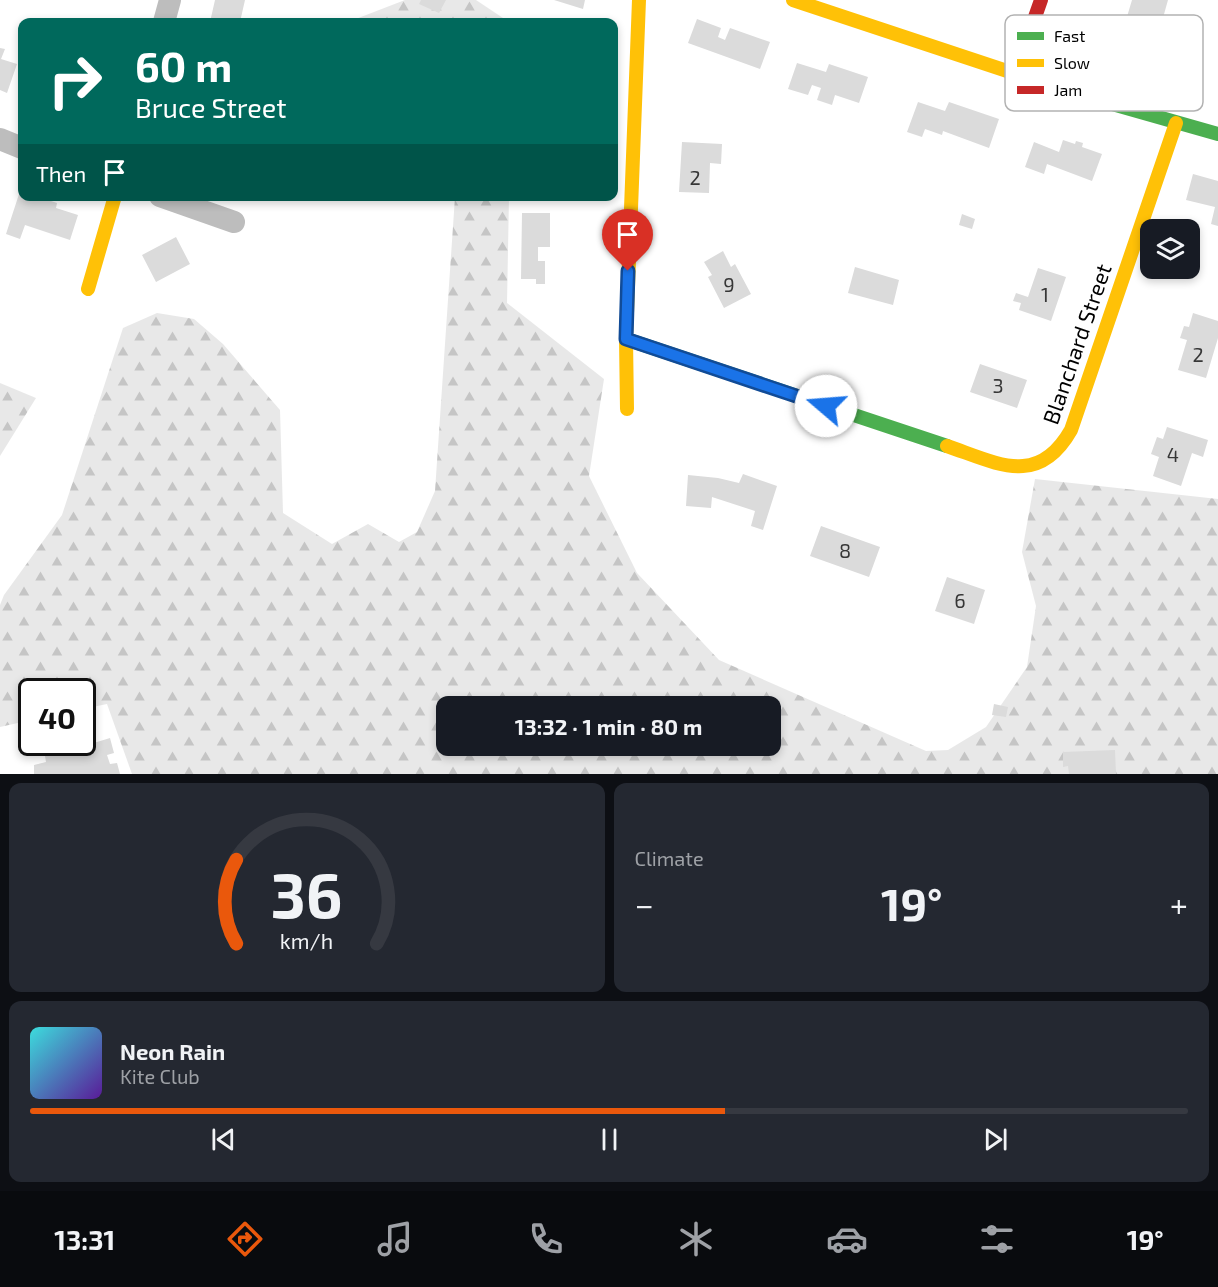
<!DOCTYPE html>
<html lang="en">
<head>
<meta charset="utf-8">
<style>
  body { margin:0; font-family:"Exo 2",sans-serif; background:#242831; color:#f1f3f6; height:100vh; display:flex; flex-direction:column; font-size:22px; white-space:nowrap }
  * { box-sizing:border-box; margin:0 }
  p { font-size:20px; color:#9ea1a6 }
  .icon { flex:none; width:33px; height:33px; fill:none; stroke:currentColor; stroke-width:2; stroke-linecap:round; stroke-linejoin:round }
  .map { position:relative; height:774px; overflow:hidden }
  .details { display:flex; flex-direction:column; gap:9px; padding:9px; background:#0d0f14; flex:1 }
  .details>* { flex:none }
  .banner { position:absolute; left:18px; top:18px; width:600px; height:183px; border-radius:12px; box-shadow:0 3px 9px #0003; background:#00695c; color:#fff; overflow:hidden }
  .fabs { position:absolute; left:1140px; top:219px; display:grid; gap:12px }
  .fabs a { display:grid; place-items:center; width:60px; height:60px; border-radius:12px; background:#171b24; box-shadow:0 3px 9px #0003; font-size:30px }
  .speed { position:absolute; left:18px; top:678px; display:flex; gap:12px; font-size:30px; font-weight:700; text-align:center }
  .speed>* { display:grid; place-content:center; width:78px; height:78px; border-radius:50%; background:#171b24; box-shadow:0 3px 9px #0003; line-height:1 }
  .speed .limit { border:3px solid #111; border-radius:9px; background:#fff; color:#111 }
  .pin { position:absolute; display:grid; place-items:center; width:51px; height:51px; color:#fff; margin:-62px -26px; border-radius:50% 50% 50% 0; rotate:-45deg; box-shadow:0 0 6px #0007 }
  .pin .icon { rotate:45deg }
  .me { position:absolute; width:66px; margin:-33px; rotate:288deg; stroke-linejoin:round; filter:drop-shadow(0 0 4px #0008) }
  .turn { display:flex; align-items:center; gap:21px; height:126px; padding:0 18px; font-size:27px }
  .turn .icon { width:78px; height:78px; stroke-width:2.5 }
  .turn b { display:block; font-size:42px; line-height:51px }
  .then { display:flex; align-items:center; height:57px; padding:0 18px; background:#0003; gap:12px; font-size:22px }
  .big { font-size:45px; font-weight:700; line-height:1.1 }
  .details .card { flex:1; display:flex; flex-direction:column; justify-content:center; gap:9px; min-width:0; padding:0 21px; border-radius:12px; background:#242831 }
  .details .dial { align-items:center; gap:0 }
  .dial svg { height:156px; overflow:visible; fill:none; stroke:#363941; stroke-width:7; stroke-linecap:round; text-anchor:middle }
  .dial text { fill:#f1f3f6; stroke:none }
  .song { display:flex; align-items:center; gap:18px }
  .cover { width:72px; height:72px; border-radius:9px; background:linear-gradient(135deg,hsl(180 70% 55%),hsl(270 70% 35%)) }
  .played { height:6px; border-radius:3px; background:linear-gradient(90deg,#ea580c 60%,#363941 60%) }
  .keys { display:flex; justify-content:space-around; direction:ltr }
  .heat { display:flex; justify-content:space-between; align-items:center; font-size:33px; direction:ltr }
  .details .tiles { flex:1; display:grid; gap:9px; grid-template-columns:1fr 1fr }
  .card:last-child { grid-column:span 2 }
  .trip { position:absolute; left:436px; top:696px; width:345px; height:60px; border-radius:12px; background:#171b24; box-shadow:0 3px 9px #0003; font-weight:700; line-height:60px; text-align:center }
  .tab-bar { display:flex; height:96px; justify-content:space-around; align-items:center; background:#090b0e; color:#9ea1a6 }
  .tab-bar .icon { width:42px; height:42px }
  .tab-bar .current { color:#ea580c }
  .tab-bar b { font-size:27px; color:#f1f3f6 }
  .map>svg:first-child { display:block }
  .forest { fill:url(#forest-firs); fill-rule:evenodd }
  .building { fill:#dbdbdb }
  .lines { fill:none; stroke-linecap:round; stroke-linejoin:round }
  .street { stroke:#bdbdbd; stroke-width:22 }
  .fast { stroke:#4caf50; stroke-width:14 }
  .slow { stroke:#ffc107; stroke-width:14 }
  .jam { stroke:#c62828; stroke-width:14 }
  .route-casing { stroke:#114b97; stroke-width:15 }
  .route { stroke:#1a73e8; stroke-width:10 }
  .labels { text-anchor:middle; stroke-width:4.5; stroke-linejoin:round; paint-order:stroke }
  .number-label { font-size:20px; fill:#373737 }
  .street-label { font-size:22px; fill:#000; stroke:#fff }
  .key { fill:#fff; stroke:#b2b2b2; stroke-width:1.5 }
  .key-label { font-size:16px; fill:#000 }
</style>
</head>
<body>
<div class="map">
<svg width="1218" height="774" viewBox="0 0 1218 774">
  <defs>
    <pattern id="forest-firs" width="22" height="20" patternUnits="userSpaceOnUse" patternTransform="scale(1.5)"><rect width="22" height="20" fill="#e8e8e8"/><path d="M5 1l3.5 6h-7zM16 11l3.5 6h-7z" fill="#c5c5c5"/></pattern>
  </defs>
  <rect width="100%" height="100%" fill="#fff"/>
  <path class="forest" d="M 405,0 L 476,0 L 503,18 L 507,22 L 348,22 Z
    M 455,197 L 509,197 L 507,303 L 604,379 L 589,476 L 637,573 L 719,660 L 926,751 L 948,750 L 986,727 L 1027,667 L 1036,606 L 1022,552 L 1035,479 L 1218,499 L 1218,774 L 132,774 L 107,704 L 83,709 L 82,692 L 32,692 L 31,720 L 0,727 L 0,605 L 4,595 L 62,515 L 123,328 L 157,313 L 194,319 L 223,344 L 280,410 L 283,513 L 332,544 L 368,524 L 399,542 L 417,532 L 435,491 ZM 447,706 L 771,706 L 771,746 L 447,746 Z
    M 0,383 L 36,398 L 0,456 Z"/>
  <path class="building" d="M 215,0 L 245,0 L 240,22 L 210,22 Z
    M 421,0 L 446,0 L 439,13 L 419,4 Z
    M 554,0 L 585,0 L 583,9 Z
    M 1132,0 L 1168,0 L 1159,32 L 1156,31 L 1149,56 L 1145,55 L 1144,60 L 1122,54 L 1132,22 L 1126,20 Z
    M 697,19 L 721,28 L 718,37 L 725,40 L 730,28 L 770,42 L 760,69 L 688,43 Z
    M 0,48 L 5,49 L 1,59 L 17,64 L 7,93 L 0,90 Z
    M 797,63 L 826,72 L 829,64 L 868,77 L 859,103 L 835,95 L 832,105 L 817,100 L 821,88 L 812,85 L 808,95 L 788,89 Z
    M 918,102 L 945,111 L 949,102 L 999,119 L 989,148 L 943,131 L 942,135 L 925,129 L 922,137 L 907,132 Z
    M 1063,140 L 1075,144 L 1076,141 L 1083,143 L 1082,147 L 1102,154 L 1092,181 L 1047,164 L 1044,174 L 1025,167 L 1034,142 L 1059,152 Z
    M 682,142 L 722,144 L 721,164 L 710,163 L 709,193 L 679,192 Z
    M 1193,174 L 1218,181 L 1218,226 L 1211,224 L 1215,207 L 1186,200 Z
    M 20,191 L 22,192 L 22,196 L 36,196 L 57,203 L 56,208 L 78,215 L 70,240 L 25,225 L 20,239 L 6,234 Z
    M 522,213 L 550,213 L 550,247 L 538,247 L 538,261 L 545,261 L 545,284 L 536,284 L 536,279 L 521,279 Z
    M 962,214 L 975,219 L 972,229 L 959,225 Z
    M 176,237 L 190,264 L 156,282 L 142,255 Z
    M 723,251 L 731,267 L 735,264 L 751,294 L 724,308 L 708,277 L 712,275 L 704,262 Z
    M 855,267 L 899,280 L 893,305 L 848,293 Z
    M 1038,268 L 1066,277 L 1051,321 L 1019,310 L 1021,303 L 1013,301 L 1016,293 L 1028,297 Z
    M 1193,313 L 1218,321 L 1218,338 L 1206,378 L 1178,370 L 1187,340 L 1180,338 L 1184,326 L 1189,327 Z
    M 980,364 L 1027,380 L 1017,408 L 970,392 Z
    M 1167,427 L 1208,440 L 1203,457 L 1192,453 L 1181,486 L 1153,476 L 1159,457 L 1151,454 L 1157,437 L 1163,439 Z
    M 743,474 L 777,486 L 763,530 L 751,526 L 755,511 L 712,497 L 711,508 L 686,506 L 688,475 L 718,478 L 739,483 Z
    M 821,526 L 880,547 L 869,577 L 810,556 Z
    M 947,577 L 985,590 L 974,624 L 935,611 Z
    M 994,704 L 1008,707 L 1006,717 L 992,715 Z
    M 110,738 L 114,753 L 107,755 L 110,764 L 117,763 L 120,774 L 34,774 L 34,765 L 46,762 L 45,756 L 59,752 L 56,744 L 83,742 L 84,746 Z
    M 1115,750 L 1116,774 L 1069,774 L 1068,766 L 1063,767 L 1063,752 Z"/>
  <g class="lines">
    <path class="street" d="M 164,22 L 170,0
      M 0,139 L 22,148
      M 160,196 L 234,222"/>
    <path class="fast" d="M 1070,92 L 1218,134
      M 626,339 L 947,446"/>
    <path class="slow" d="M 793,0 L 1070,92
      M 88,289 L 115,196
      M 627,409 L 626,339 L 639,0
      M 947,446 C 997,463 1038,488 1071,430 L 1176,123"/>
    <path class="jam" d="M 1015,74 L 1041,0"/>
  </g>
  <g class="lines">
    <defs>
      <path id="route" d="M 628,271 L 626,339 L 826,406"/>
    </defs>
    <use href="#route" class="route-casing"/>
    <use href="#route" class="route"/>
  </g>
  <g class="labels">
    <g class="number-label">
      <text x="695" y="185">2</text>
      <text x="729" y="292">9</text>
      <text x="1045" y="302">1</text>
      <text x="1198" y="362">2</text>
      <text x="998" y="393">3</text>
      <text x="1173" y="462">4</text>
      <text x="845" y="558">8</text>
      <text x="960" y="608">6</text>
    </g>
    <g class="street-label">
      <text transform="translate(1077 344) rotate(-71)" y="8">Blanchard Street</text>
    </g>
  </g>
  <rect x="1005" y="15" width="198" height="96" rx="9" class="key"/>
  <rect x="1017" y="32" width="27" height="8" fill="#4caf50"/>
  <rect x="1017" y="59" width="27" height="8" fill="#ffc107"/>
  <rect x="1017" y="86" width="27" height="8" fill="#c62828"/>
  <g class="key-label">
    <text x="1054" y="42">Fast</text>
    <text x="1054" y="69">Slow</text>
    <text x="1054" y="96">Jam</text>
  </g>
</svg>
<div class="fabs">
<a><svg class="icon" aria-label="layers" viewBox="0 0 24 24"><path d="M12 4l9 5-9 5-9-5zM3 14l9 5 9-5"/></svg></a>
</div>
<div class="speed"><div class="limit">40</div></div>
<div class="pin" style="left:628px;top:271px;background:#d93025"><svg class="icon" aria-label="arrive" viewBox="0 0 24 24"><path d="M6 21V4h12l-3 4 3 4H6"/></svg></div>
<svg class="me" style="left:826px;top:406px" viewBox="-20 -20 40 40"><circle r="19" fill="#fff"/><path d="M0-13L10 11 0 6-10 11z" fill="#1a73e8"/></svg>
<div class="trip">13:32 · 1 min · 80 m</div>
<div class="banner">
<div class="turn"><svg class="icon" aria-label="right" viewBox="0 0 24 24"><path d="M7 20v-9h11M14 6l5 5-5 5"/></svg><div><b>60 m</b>Bruce Street</div></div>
<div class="then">Then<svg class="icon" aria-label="arrive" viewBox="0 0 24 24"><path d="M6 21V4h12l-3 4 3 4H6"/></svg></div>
</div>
</div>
<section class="details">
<div class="tiles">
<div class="card dial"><svg viewBox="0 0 100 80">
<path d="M14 69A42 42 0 1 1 86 69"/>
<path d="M14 69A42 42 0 0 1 14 26" stroke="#ea580c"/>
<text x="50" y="56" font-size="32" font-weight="700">36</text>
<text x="50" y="72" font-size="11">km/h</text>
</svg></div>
<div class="card"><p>Climate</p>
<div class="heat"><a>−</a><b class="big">19°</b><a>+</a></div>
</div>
<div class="card">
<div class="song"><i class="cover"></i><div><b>Neon Rain</b><p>Kite Club</p></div></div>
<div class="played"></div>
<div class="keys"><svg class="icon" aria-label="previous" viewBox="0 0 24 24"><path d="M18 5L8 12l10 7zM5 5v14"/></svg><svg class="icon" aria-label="pause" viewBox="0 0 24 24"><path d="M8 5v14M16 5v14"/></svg><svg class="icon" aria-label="next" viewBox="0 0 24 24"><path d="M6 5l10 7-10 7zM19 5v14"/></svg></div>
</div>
</div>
</section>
<nav class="tab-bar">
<b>13:31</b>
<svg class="icon current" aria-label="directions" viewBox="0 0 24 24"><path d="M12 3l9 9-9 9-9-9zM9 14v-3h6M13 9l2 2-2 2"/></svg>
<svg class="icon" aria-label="music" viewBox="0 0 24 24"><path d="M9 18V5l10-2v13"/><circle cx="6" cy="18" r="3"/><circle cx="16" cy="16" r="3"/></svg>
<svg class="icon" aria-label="phone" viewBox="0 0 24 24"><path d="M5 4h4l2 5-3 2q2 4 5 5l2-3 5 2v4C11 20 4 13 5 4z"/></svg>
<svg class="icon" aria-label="climate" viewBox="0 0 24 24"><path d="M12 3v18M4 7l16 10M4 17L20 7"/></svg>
<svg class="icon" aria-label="car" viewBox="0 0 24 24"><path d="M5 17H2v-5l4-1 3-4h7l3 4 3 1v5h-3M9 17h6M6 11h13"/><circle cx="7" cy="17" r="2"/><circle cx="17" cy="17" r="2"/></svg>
<svg class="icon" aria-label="filters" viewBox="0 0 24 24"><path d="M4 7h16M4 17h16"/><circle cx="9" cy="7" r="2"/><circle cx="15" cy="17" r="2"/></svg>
<b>19°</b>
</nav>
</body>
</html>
